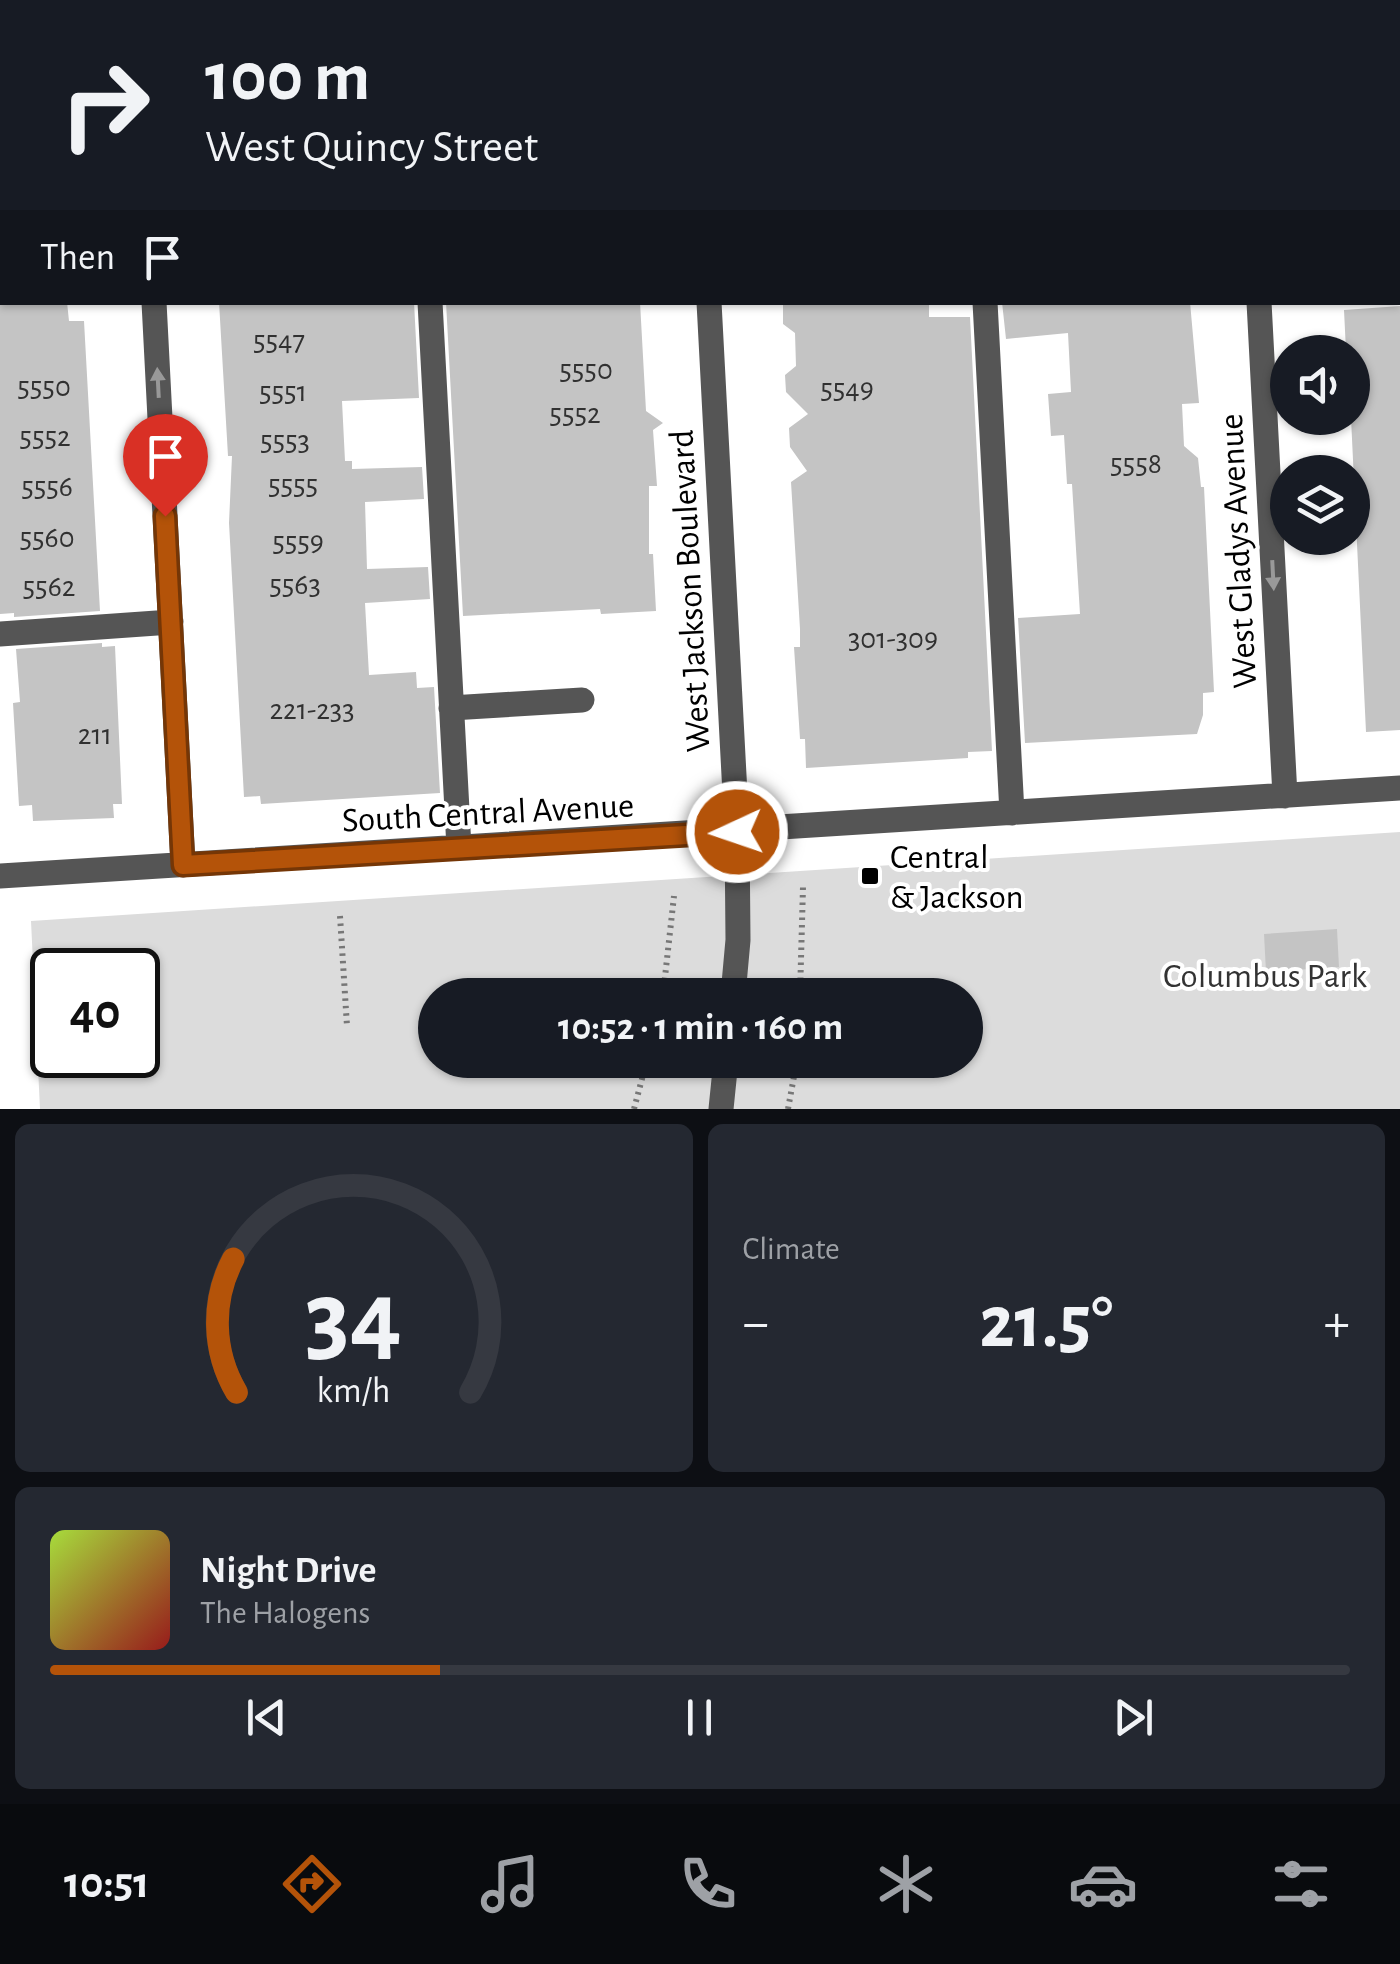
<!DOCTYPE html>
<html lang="en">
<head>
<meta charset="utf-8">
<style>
  body { margin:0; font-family:"Alegreya Sans",sans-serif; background:#242831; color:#f1f3f6; height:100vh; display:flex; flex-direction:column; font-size:38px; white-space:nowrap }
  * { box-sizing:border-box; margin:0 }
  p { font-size:32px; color:#9ea1a6 }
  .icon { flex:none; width:55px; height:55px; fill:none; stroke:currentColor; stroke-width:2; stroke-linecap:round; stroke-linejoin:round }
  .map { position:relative; height:1109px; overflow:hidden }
  .sheet { display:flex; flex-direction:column; gap:15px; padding:15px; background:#0d0f14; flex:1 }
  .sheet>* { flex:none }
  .banner { position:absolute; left:0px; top:0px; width:1400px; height:305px; box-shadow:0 2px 8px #0004; background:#171b24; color:#f1f3f6; overflow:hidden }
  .controls { position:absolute; left:1270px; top:335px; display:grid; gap:20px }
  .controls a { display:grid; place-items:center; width:100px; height:100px; border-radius:50%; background:#171b24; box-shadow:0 2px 8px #0004; font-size:50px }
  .speed { position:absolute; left:30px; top:948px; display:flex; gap:20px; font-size:50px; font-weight:700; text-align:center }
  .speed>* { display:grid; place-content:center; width:130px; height:130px; border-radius:50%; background:#171b24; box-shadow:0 2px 8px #0004; line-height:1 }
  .speed .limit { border:5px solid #111; border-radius:15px; background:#fff; color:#111 }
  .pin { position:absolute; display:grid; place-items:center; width:85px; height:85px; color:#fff; margin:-102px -42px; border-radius:50% 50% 50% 0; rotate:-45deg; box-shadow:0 0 10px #0007 }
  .pin .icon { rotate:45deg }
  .me { position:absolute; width:110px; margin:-55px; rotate:267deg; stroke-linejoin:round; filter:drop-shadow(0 0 8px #0008) }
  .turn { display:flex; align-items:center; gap:35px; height:210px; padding:0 40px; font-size:45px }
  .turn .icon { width:130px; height:130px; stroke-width:2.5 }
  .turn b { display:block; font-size:70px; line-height:85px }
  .then { display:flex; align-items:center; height:95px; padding:0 40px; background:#0003; gap:20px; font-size:38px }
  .big { font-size:75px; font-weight:600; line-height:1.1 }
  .sheet .widget { flex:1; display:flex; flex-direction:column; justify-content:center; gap:15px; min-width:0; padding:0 35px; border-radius:15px; background:#242831 }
  .sheet .dial { align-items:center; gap:0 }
  .dial svg { height:260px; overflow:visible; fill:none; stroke:#363941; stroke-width:7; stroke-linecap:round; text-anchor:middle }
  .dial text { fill:#f1f3f6; stroke:none }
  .song { display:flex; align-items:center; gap:30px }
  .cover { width:120px; height:120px; border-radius:15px; background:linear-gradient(135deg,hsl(80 70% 55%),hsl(0 70% 35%)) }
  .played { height:10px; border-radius:5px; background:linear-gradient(90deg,#b45309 30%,#363941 30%) }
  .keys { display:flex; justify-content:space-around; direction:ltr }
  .heat { display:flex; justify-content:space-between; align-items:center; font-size:55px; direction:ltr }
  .sheet .tiles { flex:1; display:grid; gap:15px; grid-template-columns:1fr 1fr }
  .widget:last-child { grid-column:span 2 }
  .trip { position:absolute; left:418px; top:978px; width:565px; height:100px; border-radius:50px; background:#171b24; box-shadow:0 2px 8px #0004; font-weight:600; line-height:100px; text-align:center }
  .menu { display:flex; height:160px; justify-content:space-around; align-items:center; background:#090b0e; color:#9ea1a6 }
  .menu .icon { width:70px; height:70px }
  .menu .active { color:#b45309 }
  .menu b { font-size:45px; color:#f1f3f6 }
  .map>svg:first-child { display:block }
  .green { fill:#dcdcdc; fill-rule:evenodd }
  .building { fill:#c4c4c4 }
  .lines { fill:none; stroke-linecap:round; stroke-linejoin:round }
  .path { stroke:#777; stroke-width:6; stroke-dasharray:2.5 5; stroke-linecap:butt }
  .minor { stroke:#555; stroke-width:25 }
  .oneway { fill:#999 }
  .route-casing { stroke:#753606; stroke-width:25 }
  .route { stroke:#b45309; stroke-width:18 }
  .poi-dot { fill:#000; stroke:#fff; stroke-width:4 }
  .labels { text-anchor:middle; stroke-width:8; stroke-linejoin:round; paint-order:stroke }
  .number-label { font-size:30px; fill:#313131 }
  .street-label { font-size:35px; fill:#000; stroke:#fff }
  .poi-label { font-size:35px; fill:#000; stroke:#fff; text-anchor:start }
  .park-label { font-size:35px; fill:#333; stroke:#fff }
</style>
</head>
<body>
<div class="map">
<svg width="1400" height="1109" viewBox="0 0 1400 1109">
  <rect width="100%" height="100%" fill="#fff"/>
  <path class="green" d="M 1400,832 L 1400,1109 L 40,1109 L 31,921 ZM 52,970 L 138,970 L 138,1055 L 52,1055 ZM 435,995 L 965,995 L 965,1060 L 435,1060 Z"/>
  <path class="building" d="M 0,302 L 67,302 L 69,321 L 84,321 L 100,611 L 14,617 L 14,613 L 0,614 Z
    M 219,302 L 414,302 L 419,398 L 342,401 L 345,461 L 352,461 L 352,469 L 422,467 L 424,499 L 365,502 L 367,569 L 428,567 L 430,599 L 365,603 L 369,675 L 416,672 L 417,688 L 434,687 L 440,793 L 261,804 L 260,796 L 244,797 L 229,523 L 232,456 L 228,456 Z
    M 446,302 L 640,302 L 646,411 L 663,423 L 653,430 L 657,486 L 649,486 L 649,554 L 653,554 L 656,611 L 601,614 L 600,609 L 463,616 Z
    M 783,302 L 929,302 L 929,317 L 970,317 L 992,751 L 968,752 L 968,758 L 806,768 L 805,739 L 800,739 L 794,647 L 800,647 L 800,629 L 791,482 L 807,471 L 790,447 L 789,428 L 808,414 L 786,392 L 785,375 L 796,366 L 795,333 L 783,324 Z
    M 1002,302 L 1190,302 L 1199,403 L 1182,404 L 1184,446 L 1198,458 L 1201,487 L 1204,487 L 1214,692 L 1203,693 L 1203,715 L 1197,734 L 1025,743 L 1018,618 L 1080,614 L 1072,484 L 1067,484 L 1064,435 L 1051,436 L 1048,394 L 1071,392 L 1068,333 L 1006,339 Z
    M 1400,306 L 1400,730 L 1366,732 L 1351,418 L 1352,350 L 1346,351 L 1344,310 Z
    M 102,643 L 102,647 L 115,646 L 122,804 L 113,804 L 114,818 L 33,821 L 32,805 L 19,806 L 13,703 L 20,702 L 16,649 Z
    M 1337,929 L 1339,967 L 1266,972 L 1264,934 Z"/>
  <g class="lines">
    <path class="path" d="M 340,916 L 347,1026
      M 663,995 L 674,896
      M 800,995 L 803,887
      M 634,1109 L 647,1060
      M 788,1109 L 797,1060"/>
    <path class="minor" d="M 138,0 L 138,2
      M 415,0 L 415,2
      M 694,0 L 694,2
      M 970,0 L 970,2
      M 1243,0 L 1244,2
      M 154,302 L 183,865
      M 430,302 L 459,848
      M 709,302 L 737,832 L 738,940 L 733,995
      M 985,302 L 1012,813
      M 1259,302 L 1285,796
      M 0,634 L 171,622
      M 451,708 L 582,700
      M 0,876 L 1400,788
      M 721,1109 L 726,1060"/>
  </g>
  <defs><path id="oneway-solid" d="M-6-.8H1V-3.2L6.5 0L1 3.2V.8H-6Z" transform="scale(2.5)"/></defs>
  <g class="oneway">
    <use href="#oneway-solid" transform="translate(158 383) rotate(-93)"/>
    <use href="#oneway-solid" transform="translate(1273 575) rotate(87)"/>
  </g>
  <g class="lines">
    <defs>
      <path id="route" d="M 165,516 L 183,865 L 737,832"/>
    </defs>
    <use href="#route" class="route-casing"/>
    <use href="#route" class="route"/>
  </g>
  <rect class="poi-dot" x="860" y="866" width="20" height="20" rx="5"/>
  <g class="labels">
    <g class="number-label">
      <text x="279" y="350">5547</text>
      <text x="586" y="379">5550</text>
      <text x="44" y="396">5550</text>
      <text x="847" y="398">5549</text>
      <text x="283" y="401">5551</text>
      <text x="575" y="423">5552</text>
      <text x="45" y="446">5552</text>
      <text x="285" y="450">5553</text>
      <text x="1136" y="473">5558</text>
      <text x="293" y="494">5555</text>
      <text x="47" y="496">5556</text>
      <text x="47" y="547">5560</text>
      <text x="298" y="551">5559</text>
      <text x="295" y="594">5563</text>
      <text x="49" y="596">5562</text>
      <text x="893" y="648">301-309</text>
      <text x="312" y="719">221-233</text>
      <text x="95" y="744">211</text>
    </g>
    <g class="street-label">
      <text transform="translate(1237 551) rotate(-93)" y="12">West Gladys Avenue</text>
      <text transform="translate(689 591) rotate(-93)" y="12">West Jackson Boulevard</text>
      <text transform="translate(488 812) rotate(-3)" y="12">South Central Avenue</text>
    </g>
    <g class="poi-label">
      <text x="890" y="868">Central<tspan x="890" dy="40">&amp; Jackson</tspan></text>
    </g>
    <g class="park-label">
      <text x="1265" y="987">Columbus Park</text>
    </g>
  </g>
</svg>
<div class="controls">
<a><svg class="icon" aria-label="sound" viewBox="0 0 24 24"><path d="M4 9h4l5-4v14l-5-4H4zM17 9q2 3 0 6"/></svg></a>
<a><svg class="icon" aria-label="layers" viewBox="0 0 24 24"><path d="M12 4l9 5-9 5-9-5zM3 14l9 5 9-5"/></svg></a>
</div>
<div class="speed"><div class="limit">40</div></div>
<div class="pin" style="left:165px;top:516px;background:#d93025"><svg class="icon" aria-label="arrive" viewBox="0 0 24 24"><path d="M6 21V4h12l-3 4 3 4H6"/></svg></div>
<svg class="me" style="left:737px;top:832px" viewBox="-20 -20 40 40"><circle r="17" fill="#b45309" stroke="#fff" stroke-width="3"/><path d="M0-11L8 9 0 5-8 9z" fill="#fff"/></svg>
<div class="trip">10:52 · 1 min · 160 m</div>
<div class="banner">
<div class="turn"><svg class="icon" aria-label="right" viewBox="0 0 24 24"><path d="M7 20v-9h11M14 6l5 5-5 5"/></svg><div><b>100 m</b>West Quincy Street</div></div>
<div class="then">Then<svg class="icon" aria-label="arrive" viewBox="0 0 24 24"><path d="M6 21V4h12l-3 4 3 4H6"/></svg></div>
</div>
</div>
<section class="sheet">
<div class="tiles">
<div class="widget dial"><svg viewBox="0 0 100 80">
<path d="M14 69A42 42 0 1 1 86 69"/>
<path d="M14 69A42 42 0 0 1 13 28" stroke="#b45309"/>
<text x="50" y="56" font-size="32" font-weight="700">34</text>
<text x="50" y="72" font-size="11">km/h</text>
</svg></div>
<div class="widget"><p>Climate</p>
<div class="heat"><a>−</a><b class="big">21.5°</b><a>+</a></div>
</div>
<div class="widget">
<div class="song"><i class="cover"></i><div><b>Night Drive</b><p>The Halogens</p></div></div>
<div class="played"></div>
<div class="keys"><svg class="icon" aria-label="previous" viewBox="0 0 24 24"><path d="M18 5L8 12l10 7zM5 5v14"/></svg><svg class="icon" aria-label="pause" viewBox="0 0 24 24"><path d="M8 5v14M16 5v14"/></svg><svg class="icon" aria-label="next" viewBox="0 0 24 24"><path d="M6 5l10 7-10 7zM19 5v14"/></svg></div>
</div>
</div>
</section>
<nav class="menu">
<b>10:51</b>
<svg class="icon active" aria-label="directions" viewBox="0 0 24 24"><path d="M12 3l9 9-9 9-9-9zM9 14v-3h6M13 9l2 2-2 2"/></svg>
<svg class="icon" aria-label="music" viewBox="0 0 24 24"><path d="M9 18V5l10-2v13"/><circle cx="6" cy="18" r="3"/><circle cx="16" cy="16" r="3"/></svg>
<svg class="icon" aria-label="phone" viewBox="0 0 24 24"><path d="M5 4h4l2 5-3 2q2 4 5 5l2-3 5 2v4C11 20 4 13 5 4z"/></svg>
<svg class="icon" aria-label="climate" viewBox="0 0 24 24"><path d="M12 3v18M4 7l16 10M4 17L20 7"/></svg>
<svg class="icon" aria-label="car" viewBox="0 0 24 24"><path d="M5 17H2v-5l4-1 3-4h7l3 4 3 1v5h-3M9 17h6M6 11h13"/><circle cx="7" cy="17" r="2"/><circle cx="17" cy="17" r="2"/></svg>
<svg class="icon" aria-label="filters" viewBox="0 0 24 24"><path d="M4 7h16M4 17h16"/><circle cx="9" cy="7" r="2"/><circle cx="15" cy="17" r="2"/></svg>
</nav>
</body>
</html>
